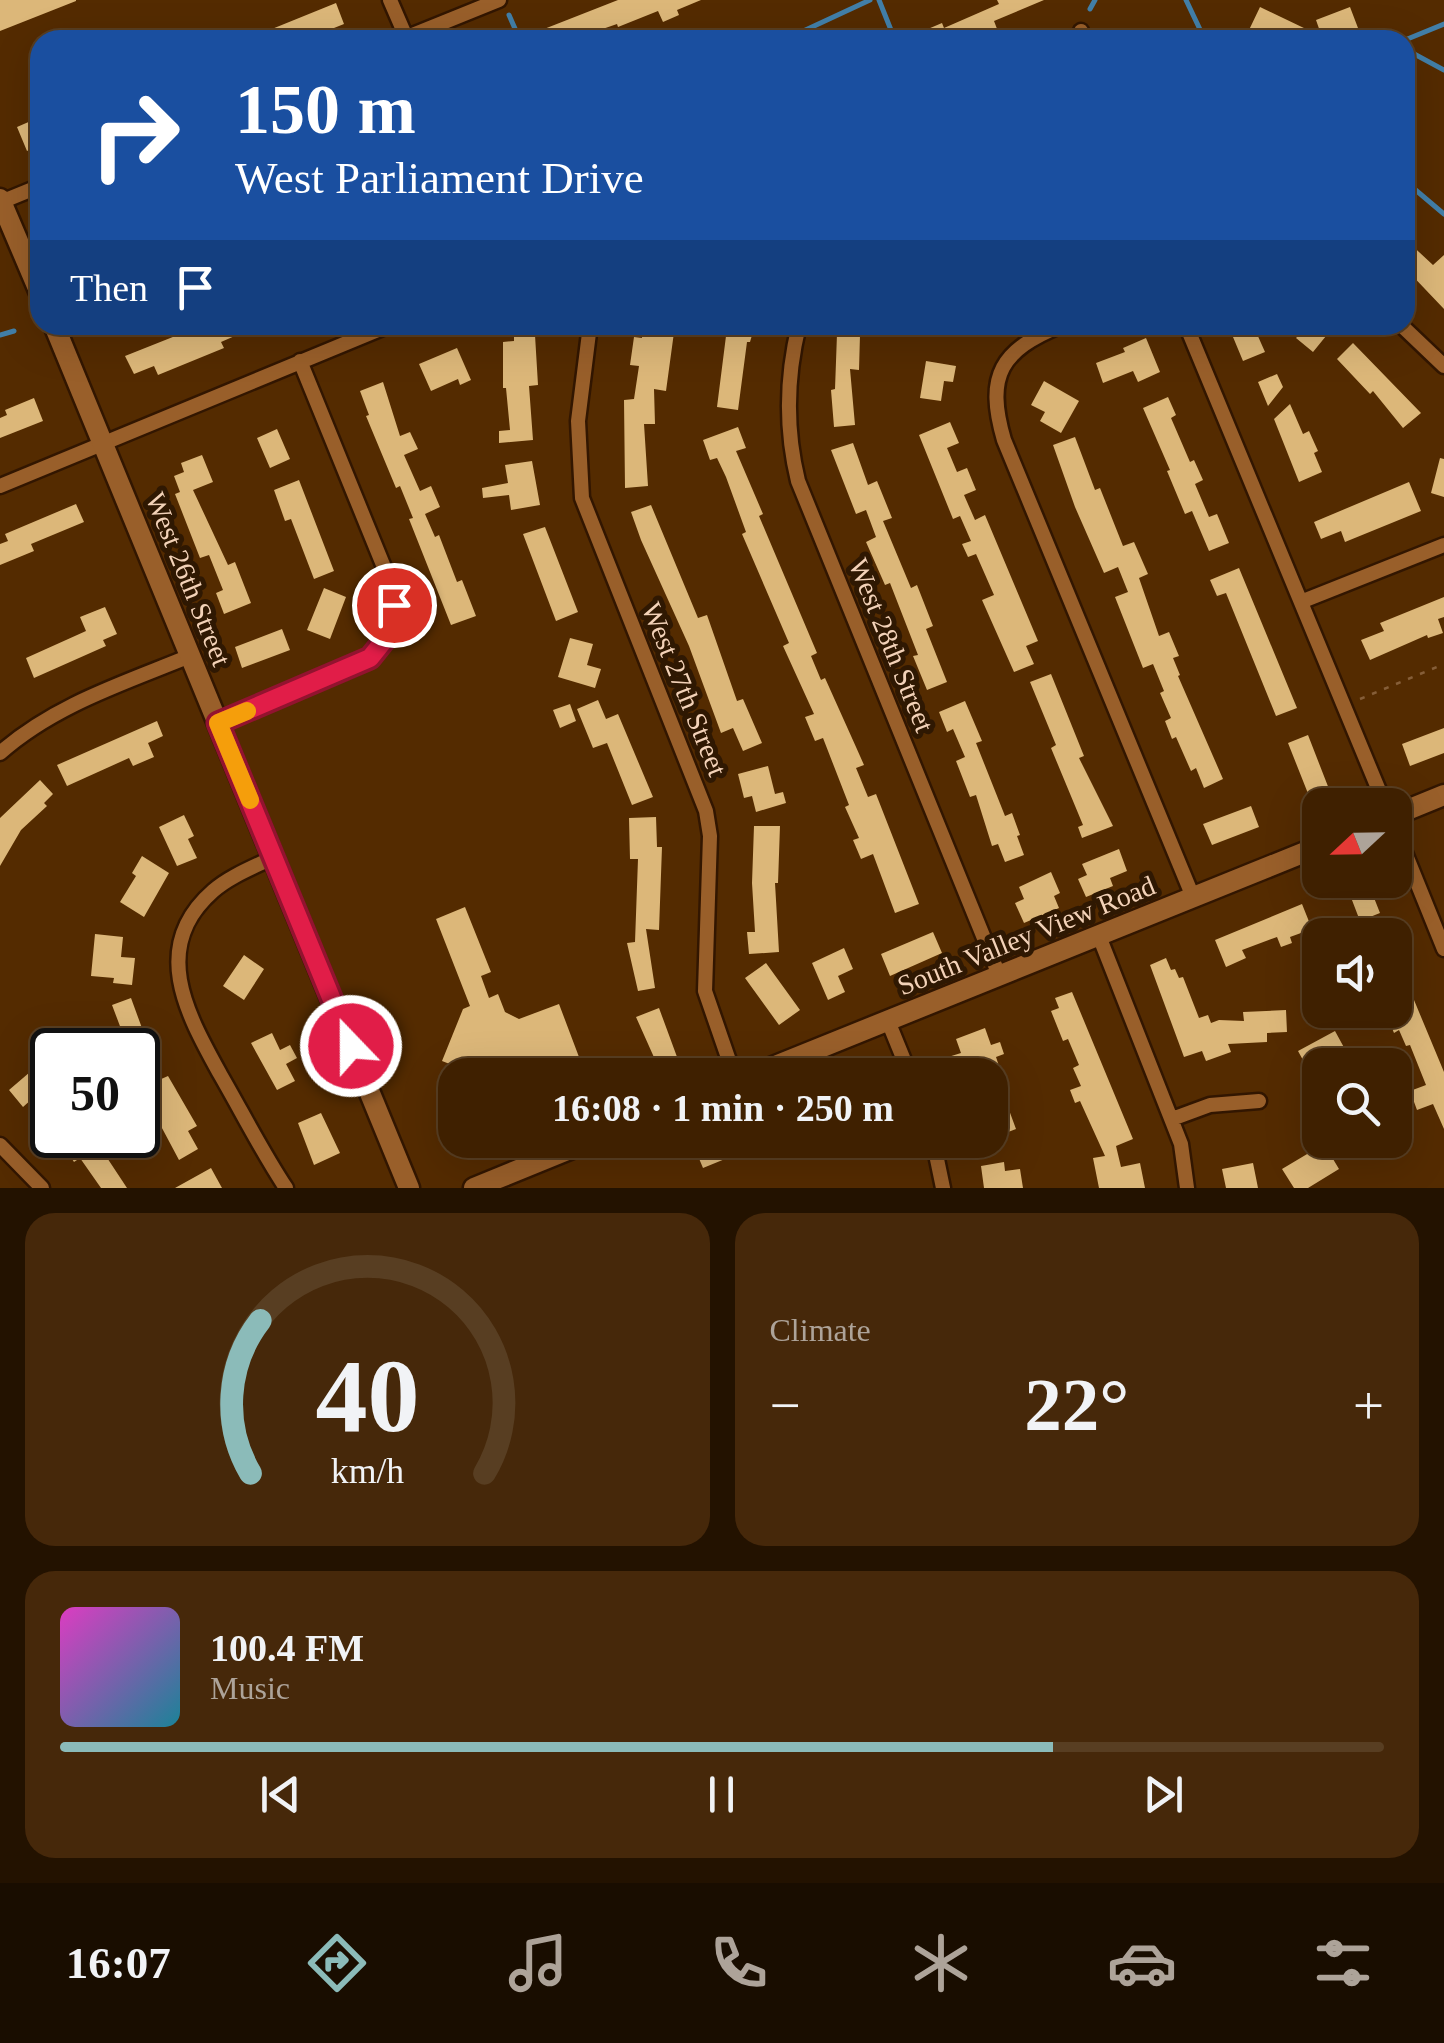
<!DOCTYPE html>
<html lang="en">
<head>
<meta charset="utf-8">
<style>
  body { margin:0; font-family:Georgia,serif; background:#46280a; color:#f1f3f6; height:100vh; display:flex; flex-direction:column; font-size:38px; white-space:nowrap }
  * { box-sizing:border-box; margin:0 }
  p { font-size:32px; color:#ada399 }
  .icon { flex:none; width:55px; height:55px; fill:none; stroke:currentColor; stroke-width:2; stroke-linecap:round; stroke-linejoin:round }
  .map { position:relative; height:1188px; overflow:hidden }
  .sheet { display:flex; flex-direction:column; gap:25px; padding:25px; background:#231200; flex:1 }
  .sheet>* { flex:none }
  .banner { position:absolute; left:30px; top:30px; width:1385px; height:305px; border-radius:30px; box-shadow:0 10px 40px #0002,0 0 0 2px #583e22; background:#1a4fa0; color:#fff; overflow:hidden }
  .needle { width:65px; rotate:248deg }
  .controls { position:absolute; left:1302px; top:788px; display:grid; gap:20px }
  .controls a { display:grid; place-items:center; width:110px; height:110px; border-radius:20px; background:#3f2000; box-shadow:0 10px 40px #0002,0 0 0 2px #583e22; font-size:50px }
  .speed { position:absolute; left:30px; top:1028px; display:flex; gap:20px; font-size:50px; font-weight:700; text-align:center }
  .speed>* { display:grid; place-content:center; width:130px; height:130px; border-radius:50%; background:#3f2000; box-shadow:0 10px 40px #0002,0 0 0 2px #583e22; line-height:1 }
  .speed .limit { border:5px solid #111; border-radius:15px; background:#fff; color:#111 }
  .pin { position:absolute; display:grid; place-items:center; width:85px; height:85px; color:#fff; margin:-42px; border:5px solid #fff; border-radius:50%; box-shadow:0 2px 10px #0007 }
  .me { position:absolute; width:110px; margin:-55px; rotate:338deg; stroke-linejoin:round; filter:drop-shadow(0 0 8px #0008) }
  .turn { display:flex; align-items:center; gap:35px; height:210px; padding:0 40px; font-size:45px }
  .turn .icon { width:130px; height:130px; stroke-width:2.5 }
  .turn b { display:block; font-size:70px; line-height:85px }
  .then { display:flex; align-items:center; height:95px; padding:0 40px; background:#0003; gap:20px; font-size:38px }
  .big { font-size:75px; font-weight:700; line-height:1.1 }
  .sheet .card { flex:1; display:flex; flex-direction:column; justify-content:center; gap:15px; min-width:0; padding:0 35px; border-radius:30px; background:#46280a }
  .sheet .dial { align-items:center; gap:0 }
  .dial svg { height:260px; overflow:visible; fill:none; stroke:#583e22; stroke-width:7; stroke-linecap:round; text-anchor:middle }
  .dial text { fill:#f1f3f6; stroke:none }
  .song { display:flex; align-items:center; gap:30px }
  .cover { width:120px; height:120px; border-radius:15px; background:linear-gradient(135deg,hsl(310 70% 55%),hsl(190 70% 35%)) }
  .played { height:10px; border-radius:5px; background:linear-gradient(90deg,#8bbbb9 75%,#583e22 75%) }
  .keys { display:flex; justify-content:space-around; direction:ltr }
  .heat { display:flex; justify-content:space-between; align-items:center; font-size:55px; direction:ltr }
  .sheet .tiles { flex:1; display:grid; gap:25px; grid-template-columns:1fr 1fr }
  .card:last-child { grid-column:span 2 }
  .trip { position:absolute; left:438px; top:1058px; width:570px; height:100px; border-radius:30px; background:#3f2000; box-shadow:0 10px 40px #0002,0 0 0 2px #583e22; font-weight:700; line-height:100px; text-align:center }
  .menu { display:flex; height:160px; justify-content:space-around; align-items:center; background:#190d00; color:#ada399 }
  .menu .icon { width:70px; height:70px }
  .menu .active { color:#8bbbb9 }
  .menu b { font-size:45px; color:#f1f3f6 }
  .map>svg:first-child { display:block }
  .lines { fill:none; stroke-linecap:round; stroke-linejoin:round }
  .stream { stroke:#427fa8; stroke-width:5 }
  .building { fill:#dcb779 }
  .street-casing { stroke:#321600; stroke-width:19 }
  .secondary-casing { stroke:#321600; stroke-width:25 }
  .path { stroke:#855e38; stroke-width:2.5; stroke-dasharray:5 8; stroke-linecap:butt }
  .street { stroke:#995f2a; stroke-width:14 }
  .secondary { stroke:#995f2a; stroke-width:20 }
  .route-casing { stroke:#92132f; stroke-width:25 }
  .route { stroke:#e11d48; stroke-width:18 }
  .slow { stroke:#f59e0b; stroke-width:18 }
  .labels { text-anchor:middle; stroke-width:10; stroke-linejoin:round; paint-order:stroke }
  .street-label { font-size:28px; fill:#f3d2b8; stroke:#2f1802 }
</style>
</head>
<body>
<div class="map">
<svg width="1444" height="1188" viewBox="0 0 1444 1188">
  <rect width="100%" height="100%" fill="#542b00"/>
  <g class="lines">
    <path class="stream" d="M 879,0 L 895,40
      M 1186,0 L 1205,40
      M 1090,9 L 1095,0
      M 509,15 L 520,40
      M 784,40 L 870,0
      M 1405,40 L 1444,24
      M 1405,49 L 1444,70
      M 1405,181 L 1444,214
      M 0,335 L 14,331"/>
  </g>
  <path class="building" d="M 0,0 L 76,0 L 76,1 L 0,31 Z
    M 618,0 L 701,0 L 677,10 L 679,15 L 663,22 L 658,11 L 618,27 L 617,24 L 591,33 L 594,40 L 516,40 Z
    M 997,0 L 1044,0 L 994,21 L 999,34 L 984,40 L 902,40 L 942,23 L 944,28 L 999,4 Z
    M 336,3 L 344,24 L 304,40 L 245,40 Z
    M 1260,7 L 1306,29 L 1301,40 L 1269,40 L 1249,30 Z
    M 1350,7 L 1358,28 L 1323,40 L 1316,20 Z
    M 40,117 L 40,145 L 27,151 L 17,127 Z
    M 1405,239 L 1433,265 L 1444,255 L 1444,309 L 1405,268 Z
    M 203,325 L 260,325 L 221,342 L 224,348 L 158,375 L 154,366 L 134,374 L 125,356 Z
    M 641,325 L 675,325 L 666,391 L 654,389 L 655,424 L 644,424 L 648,486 L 625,488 L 624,400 L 634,399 L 639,366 L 630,365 L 634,337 L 642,338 Z
    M 700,325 L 755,325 L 750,342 L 747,342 L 738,410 L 717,407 L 726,336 L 699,329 Z
    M 1228,325 L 1253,325 L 1265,352 L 1243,361 Z
    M 1289,325 L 1335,325 L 1313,352 L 1296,338 L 1300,334 Z
    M 837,334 L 860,335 L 859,370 L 850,369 L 855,425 L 834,427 L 831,390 L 835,389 Z
    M 535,335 L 538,385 L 529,386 L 533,440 L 499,443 L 499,431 L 510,430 L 506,388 L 503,388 L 503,342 L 514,341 L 514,336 Z
    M 1146,338 L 1160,372 L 1138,382 L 1133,371 L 1103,383 L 1096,363 L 1125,352 L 1123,348 Z
    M 1353,343 L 1421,413 L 1403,428 L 1373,391 L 1370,394 L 1337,359 Z
    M 457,348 L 471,380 L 460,385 L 458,379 L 431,391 L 419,364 Z
    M 926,361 L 956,366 L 953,382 L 944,381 L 941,401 L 920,398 Z
    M 1277,374 L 1283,387 L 1268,406 L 1258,382 Z
    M 1044,381 L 1079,401 L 1061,433 L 1040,421 L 1045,412 L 1031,405 Z
    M 383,382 L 400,436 L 410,432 L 418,449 L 404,455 L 420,491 L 431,486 L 440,507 L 425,514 L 435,537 L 439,535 L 457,582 L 462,580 L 476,616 L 451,625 L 409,519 L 413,518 L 400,486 L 396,488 L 366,416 L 369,415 L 360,391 Z
    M 1168,397 L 1176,415 L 1171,418 L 1190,462 L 1194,460 L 1203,480 L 1195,484 L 1209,517 L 1217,514 L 1229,543 L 1209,551 L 1192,511 L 1185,514 L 1167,471 L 1170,470 L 1143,408 Z
    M 34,398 L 43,421 L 0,438 L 0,418 L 7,415 L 5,410 Z
    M 1290,404 L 1303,434 L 1309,431 L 1318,451 L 1314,453 L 1322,472 L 1299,482 L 1274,419 Z
    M 950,422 L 959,443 L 947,448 L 957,472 L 967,468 L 976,490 L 964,495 L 975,520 L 985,515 L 1038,641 L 1026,646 L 1034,664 L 1014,672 L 982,600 L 994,595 L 976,554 L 968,557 L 962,544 L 971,541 L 960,516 L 953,519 L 919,435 Z
    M 738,427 L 746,448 L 736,451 L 763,514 L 759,516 L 817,653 L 811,656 L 821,680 L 825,678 L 856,747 L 864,765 L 856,768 L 868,797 L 876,794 L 919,904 L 895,913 L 873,854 L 861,859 L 853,840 L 859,838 L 845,807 L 849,805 L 823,738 L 815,741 L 805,717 L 814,714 L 783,646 L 789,643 L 742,534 L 746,532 L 726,477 L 717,458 L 710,460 L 703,440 Z
    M 277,429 L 290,459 L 270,468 L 257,438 Z
    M 1075,437 L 1095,490 L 1100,488 L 1123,546 L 1134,542 L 1148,574 L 1139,578 L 1159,636 L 1169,632 L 1179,656 L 1173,658 L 1180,675 L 1178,676 L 1223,779 L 1204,788 L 1196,768 L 1191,771 L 1176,737 L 1172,739 L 1165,721 L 1171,718 L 1160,693 L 1164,691 L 1153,664 L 1143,668 L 1115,597 L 1128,592 L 1118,567 L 1104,573 L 1075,507 L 1053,445 Z
    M 853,443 L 868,485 L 877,481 L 892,518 L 883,521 L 911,588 L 917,585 L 933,626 L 926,629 L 947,682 L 927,690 L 913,656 L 918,655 L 890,583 L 885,585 L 866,542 L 876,537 L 866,510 L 856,514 L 831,450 Z
    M 202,455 L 213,482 L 193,490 L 228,565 L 235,562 L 251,603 L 224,614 L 216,593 L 223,590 L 209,555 L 200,558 L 175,494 L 180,492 L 174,476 L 184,472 L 181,463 Z
    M 1440,458 L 1444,459 L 1444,497 L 1431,493 Z
    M 532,461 L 540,505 L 511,510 L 509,495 L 483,498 L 482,488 L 508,483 L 505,465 Z
    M 299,480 L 334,571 L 314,579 L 291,519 L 285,521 L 274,490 Z
    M 1409,482 L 1421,511 L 1345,542 L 1341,531 L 1321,539 L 1314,522 Z
    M 76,504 L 84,522 L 31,544 L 34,551 L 0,565 L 0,544 L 8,541 L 5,534 Z
    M 651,505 L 698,618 L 707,615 L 737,701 L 743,699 L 762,743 L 743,751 L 733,728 L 721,733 L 689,646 L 641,540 L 631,512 Z
    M 545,527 L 578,612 L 556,621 L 523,534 Z
    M 1239,568 L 1297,708 L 1276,716 L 1226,593 L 1217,596 L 1210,580 Z
    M 324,588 L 346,597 L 330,639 L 307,630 Z
    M 1444,597 L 1444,617 L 1438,619 L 1443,633 L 1428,638 L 1427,635 L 1370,660 L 1361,640 L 1384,631 L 1380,623 Z
    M 105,607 L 117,634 L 103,640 L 106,646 L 34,678 L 26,658 L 86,631 L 80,617 Z
    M 282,629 L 290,650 L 242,668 L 235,647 Z
    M 570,638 L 593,644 L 587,665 L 601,669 L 595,688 L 558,677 Z
    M 1051,674 L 1084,756 L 1079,758 L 1113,826 L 1082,838 L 1078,827 L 1083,825 L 1051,748 L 1056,745 L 1030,682 Z
    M 598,700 L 606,719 L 618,714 L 653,797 L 632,805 L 607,743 L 593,748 L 577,709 Z
    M 965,701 L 982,741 L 976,743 L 1005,816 L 1012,813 L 1020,835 L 1017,836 L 1024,855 L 1005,862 L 998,844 L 992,846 L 976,795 L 970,797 L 956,761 L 965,757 L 953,729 L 947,732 L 939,712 Z
    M 570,704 L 576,721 L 560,728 L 553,710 Z
    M 157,721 L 163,736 L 148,743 L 154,757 L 133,766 L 129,758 L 67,786 L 57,765 Z
    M 1444,728 L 1444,753 L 1410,766 L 1402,744 Z
    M 1308,735 L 1329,789 L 1309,796 L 1288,743 Z
    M 768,766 L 775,794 L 783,792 L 786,803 L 756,812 L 752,796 L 744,798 L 738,774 Z
    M 40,780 L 53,794 L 44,803 L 47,806 L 21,830 L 0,866 L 0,818 Z
    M 1251,806 L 1259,827 L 1212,845 L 1203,824 Z
    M 184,815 L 194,836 L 188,839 L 197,858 L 177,866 L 159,827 Z
    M 656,817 L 657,847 L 662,847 L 659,930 L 646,929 L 655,988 L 638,991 L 627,943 L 635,942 L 638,859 L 630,859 L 629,818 Z
    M 754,826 L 780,826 L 778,883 L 775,883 L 779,952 L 749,954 L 747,932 L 755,932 L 752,883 Z
    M 1119,849 L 1127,871 L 1110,878 L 1113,886 L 1086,897 L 1078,879 L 1087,875 L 1082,864 Z
    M 142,856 L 169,873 L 144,917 L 120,902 L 136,876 L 132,873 Z
    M 1051,872 L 1060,893 L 1054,896 L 1059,908 L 1024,923 L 1015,903 L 1024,899 L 1019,887 Z
    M 1367,880 L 1380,913 L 1360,921 L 1347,887 Z
    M 1302,904 L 1312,929 L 1290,937 L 1292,943 L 1281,947 L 1277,937 L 1242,950 L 1246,958 L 1226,967 L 1215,940 Z
    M 465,907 L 491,972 L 481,976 L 489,998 L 498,994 L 505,1012 L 519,1019 L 559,1004 L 579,1057 L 532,1075 L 478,1075 L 442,1061 L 463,1009 L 470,1006 L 436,919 Z
    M 933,932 L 942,953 L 890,976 L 881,954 Z
    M 95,934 L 123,937 L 121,957 L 135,958 L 132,985 L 113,983 L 114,978 L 91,976 Z
    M 844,948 L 853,969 L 838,976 L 845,992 L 828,1000 L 812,963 Z
    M 244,955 L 264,969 L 244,1000 L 223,986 Z
    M 1166,958 L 1171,970 L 1175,969 L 1179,978 L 1183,977 L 1199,1018 L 1208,1015 L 1211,1023 L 1219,1020 L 1244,1021 L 1243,1012 L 1286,1010 L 1287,1032 L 1267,1033 L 1267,1042 L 1228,1044 L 1231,1052 L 1206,1061 L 1202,1051 L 1184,1057 L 1150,965 Z
    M 766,963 L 800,1010 L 779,1025 L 745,978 Z
    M 1395,969 L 1404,990 L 1409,988 L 1444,1072 L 1444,1129 L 1433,1104 L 1417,1110 L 1410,1091 L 1426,1085 L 1410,1045 L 1406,1046 L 1399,1030 L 1394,1033 L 1387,1016 L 1395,1012 Z
    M 1072,992 L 1133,1139 L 1116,1146 L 1121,1167 L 1140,1163 L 1145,1188 L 1099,1188 L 1093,1158 L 1105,1156 L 1080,1101 L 1075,1103 L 1070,1090 L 1081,1086 L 1073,1068 L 1079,1065 L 1068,1039 L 1063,1041 L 1051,1011 L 1059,1008 L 1055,998 Z
    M 131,998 L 150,1050 L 144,1050 L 159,1080 L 168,1076 L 197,1126 L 188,1131 L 198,1149 L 179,1160 L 138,1083 L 138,1050 L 129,1050 L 112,1005 Z
    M 659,1008 L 680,1065 L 661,1073 L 636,1017 Z
    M 985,1028 L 991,1045 L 1000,1042 L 1004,1054 L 996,1057 L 999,1066 L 974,1075 L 952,1075 L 945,1058 L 961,1053 L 956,1039 Z
    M 1335,1031 L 1347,1053 L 1320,1065 L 1320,1091 L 1298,1051 Z
    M 272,1033 L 280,1050 L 290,1045 L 297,1058 L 286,1064 L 295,1081 L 277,1090 L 251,1043 Z
    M 37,1066 L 52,1085 L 52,1121 L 33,1098 L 23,1107 L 9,1090 Z
    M 1002,1091 L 1016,1129 L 990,1139 L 990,1095 Z
    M 321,1113 L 340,1153 L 314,1165 L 298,1123 Z
    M 72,1135 L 92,1135 L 127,1188 L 101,1188 L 80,1158 L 74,1162 L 61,1142 Z
    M 716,1140 L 742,1140 L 747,1150 L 703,1168 L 695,1149 Z
    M 1324,1144 L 1339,1169 L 1308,1188 L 1294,1188 L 1282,1169 Z
    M 1004,1162 L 1005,1171 L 1020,1169 L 1023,1188 L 984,1188 L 981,1166 Z
    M 1253,1163 L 1258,1188 L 1226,1188 L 1222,1169 Z
    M 211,1168 L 222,1188 L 175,1188 Z"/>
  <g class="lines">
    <defs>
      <path id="street" d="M 390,0 L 406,37
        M 400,40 L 499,0
        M 1078,40 L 1081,31
        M 1,202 L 40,186
        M 590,325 L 578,421 L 582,498 L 706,811 L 710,836 L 705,991 L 734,1075
        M 799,325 C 786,378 785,428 798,481 L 999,975
        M 1062,325 C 1001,350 985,375 1004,440 L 1193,897
        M 1186,325 L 1385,805
        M 1401,325 L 1444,366
        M 0,486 L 390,325
        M 1303,601 L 1444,545
        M 218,723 L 356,667 L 380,647 L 394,616 L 388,577 L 300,361
        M 0,753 C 54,705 124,683 190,656
        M 1395,828 L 1444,949
        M 274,857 C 254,867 230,876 213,891 C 149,947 187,1014 220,1074 C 242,1112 262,1152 286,1188
        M 1099,936 L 1181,1144 L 1187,1188
        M 888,1021 L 910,1075
        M 1172,1119 L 1210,1105 L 1259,1101
        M 933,1140 L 943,1188
        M 0,1145 L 42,1188"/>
      <path id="secondary" d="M 0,199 L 40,293
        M 54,325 L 409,1188
        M 1395,815 L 1444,795
        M 753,1075 L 1320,846
        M 474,1188 L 592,1140"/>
    </defs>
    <use href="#street" class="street-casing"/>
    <use href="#secondary" class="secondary-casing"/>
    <path class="path" d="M 1360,699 L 1444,664"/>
    <use href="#street" class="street"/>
    <use href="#secondary" class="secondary"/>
  </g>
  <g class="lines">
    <defs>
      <path id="route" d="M 351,1046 L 218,723 L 370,658 L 386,638 L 394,605"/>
    </defs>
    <use href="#route" class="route-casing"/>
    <use href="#route" class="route"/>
    <path class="slow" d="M 247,711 L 218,723 L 250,800"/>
  </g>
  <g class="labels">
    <g class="street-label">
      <text transform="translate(189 579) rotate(68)" y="10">West 26th Street</text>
      <text transform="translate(892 645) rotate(68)" y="10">West 28th Street</text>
      <text transform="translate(685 689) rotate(68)" y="10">West 27th Street</text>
      <text transform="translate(1026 935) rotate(-22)" y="10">South Valley View Road</text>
    </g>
  </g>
</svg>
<div class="controls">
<a><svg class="needle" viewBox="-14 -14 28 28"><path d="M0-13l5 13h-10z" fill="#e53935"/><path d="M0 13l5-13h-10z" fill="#ada399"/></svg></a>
<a><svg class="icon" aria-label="sound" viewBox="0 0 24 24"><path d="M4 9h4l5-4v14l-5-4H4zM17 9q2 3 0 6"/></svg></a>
<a><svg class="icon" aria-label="search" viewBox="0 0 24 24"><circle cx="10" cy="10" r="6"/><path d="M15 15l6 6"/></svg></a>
</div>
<div class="speed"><div class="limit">50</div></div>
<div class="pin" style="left:394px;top:605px;background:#d93025"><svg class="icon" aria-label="arrive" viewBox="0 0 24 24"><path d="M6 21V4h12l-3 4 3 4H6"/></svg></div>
<svg class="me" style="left:351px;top:1046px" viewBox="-20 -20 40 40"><circle r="17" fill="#e11d48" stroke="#fff" stroke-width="3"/><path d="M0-11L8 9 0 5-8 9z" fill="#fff"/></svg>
<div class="trip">16:08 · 1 min · 250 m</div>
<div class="banner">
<div class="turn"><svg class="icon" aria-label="right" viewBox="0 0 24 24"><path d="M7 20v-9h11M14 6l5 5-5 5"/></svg><div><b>150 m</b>West Parliament Drive</div></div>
<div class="then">Then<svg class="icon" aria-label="arrive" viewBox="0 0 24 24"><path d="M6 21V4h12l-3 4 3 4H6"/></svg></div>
</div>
</div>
<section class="sheet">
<div class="tiles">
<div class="card dial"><svg viewBox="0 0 100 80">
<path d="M14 69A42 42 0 1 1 86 69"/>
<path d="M14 69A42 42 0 0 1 17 22" stroke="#8bbbb9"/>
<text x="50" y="56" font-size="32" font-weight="700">40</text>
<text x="50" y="72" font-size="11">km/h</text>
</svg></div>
<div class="card"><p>Climate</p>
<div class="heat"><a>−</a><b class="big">22°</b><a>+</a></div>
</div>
<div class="card">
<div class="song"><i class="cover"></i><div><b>100.4 FM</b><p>Music</p></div></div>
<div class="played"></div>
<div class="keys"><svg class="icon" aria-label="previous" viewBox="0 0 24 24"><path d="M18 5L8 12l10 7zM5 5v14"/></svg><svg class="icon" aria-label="pause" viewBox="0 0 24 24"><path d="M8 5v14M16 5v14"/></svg><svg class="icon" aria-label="next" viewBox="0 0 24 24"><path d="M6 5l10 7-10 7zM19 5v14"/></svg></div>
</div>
</div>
</section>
<nav class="menu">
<b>16:07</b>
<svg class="icon active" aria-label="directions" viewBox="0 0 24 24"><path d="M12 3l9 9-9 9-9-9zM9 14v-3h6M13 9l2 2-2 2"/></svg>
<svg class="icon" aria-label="music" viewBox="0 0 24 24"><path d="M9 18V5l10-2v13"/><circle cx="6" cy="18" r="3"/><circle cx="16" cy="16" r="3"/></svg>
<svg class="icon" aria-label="phone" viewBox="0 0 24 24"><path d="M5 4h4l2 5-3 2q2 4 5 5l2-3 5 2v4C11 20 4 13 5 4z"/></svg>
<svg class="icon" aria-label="climate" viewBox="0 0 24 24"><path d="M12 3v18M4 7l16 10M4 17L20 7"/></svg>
<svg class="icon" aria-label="car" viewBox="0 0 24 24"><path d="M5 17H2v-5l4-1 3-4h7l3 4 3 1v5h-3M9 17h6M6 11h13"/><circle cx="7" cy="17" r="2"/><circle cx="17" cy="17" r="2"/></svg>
<svg class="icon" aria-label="filters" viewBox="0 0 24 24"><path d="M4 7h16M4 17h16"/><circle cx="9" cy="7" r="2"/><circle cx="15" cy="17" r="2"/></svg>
</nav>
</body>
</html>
